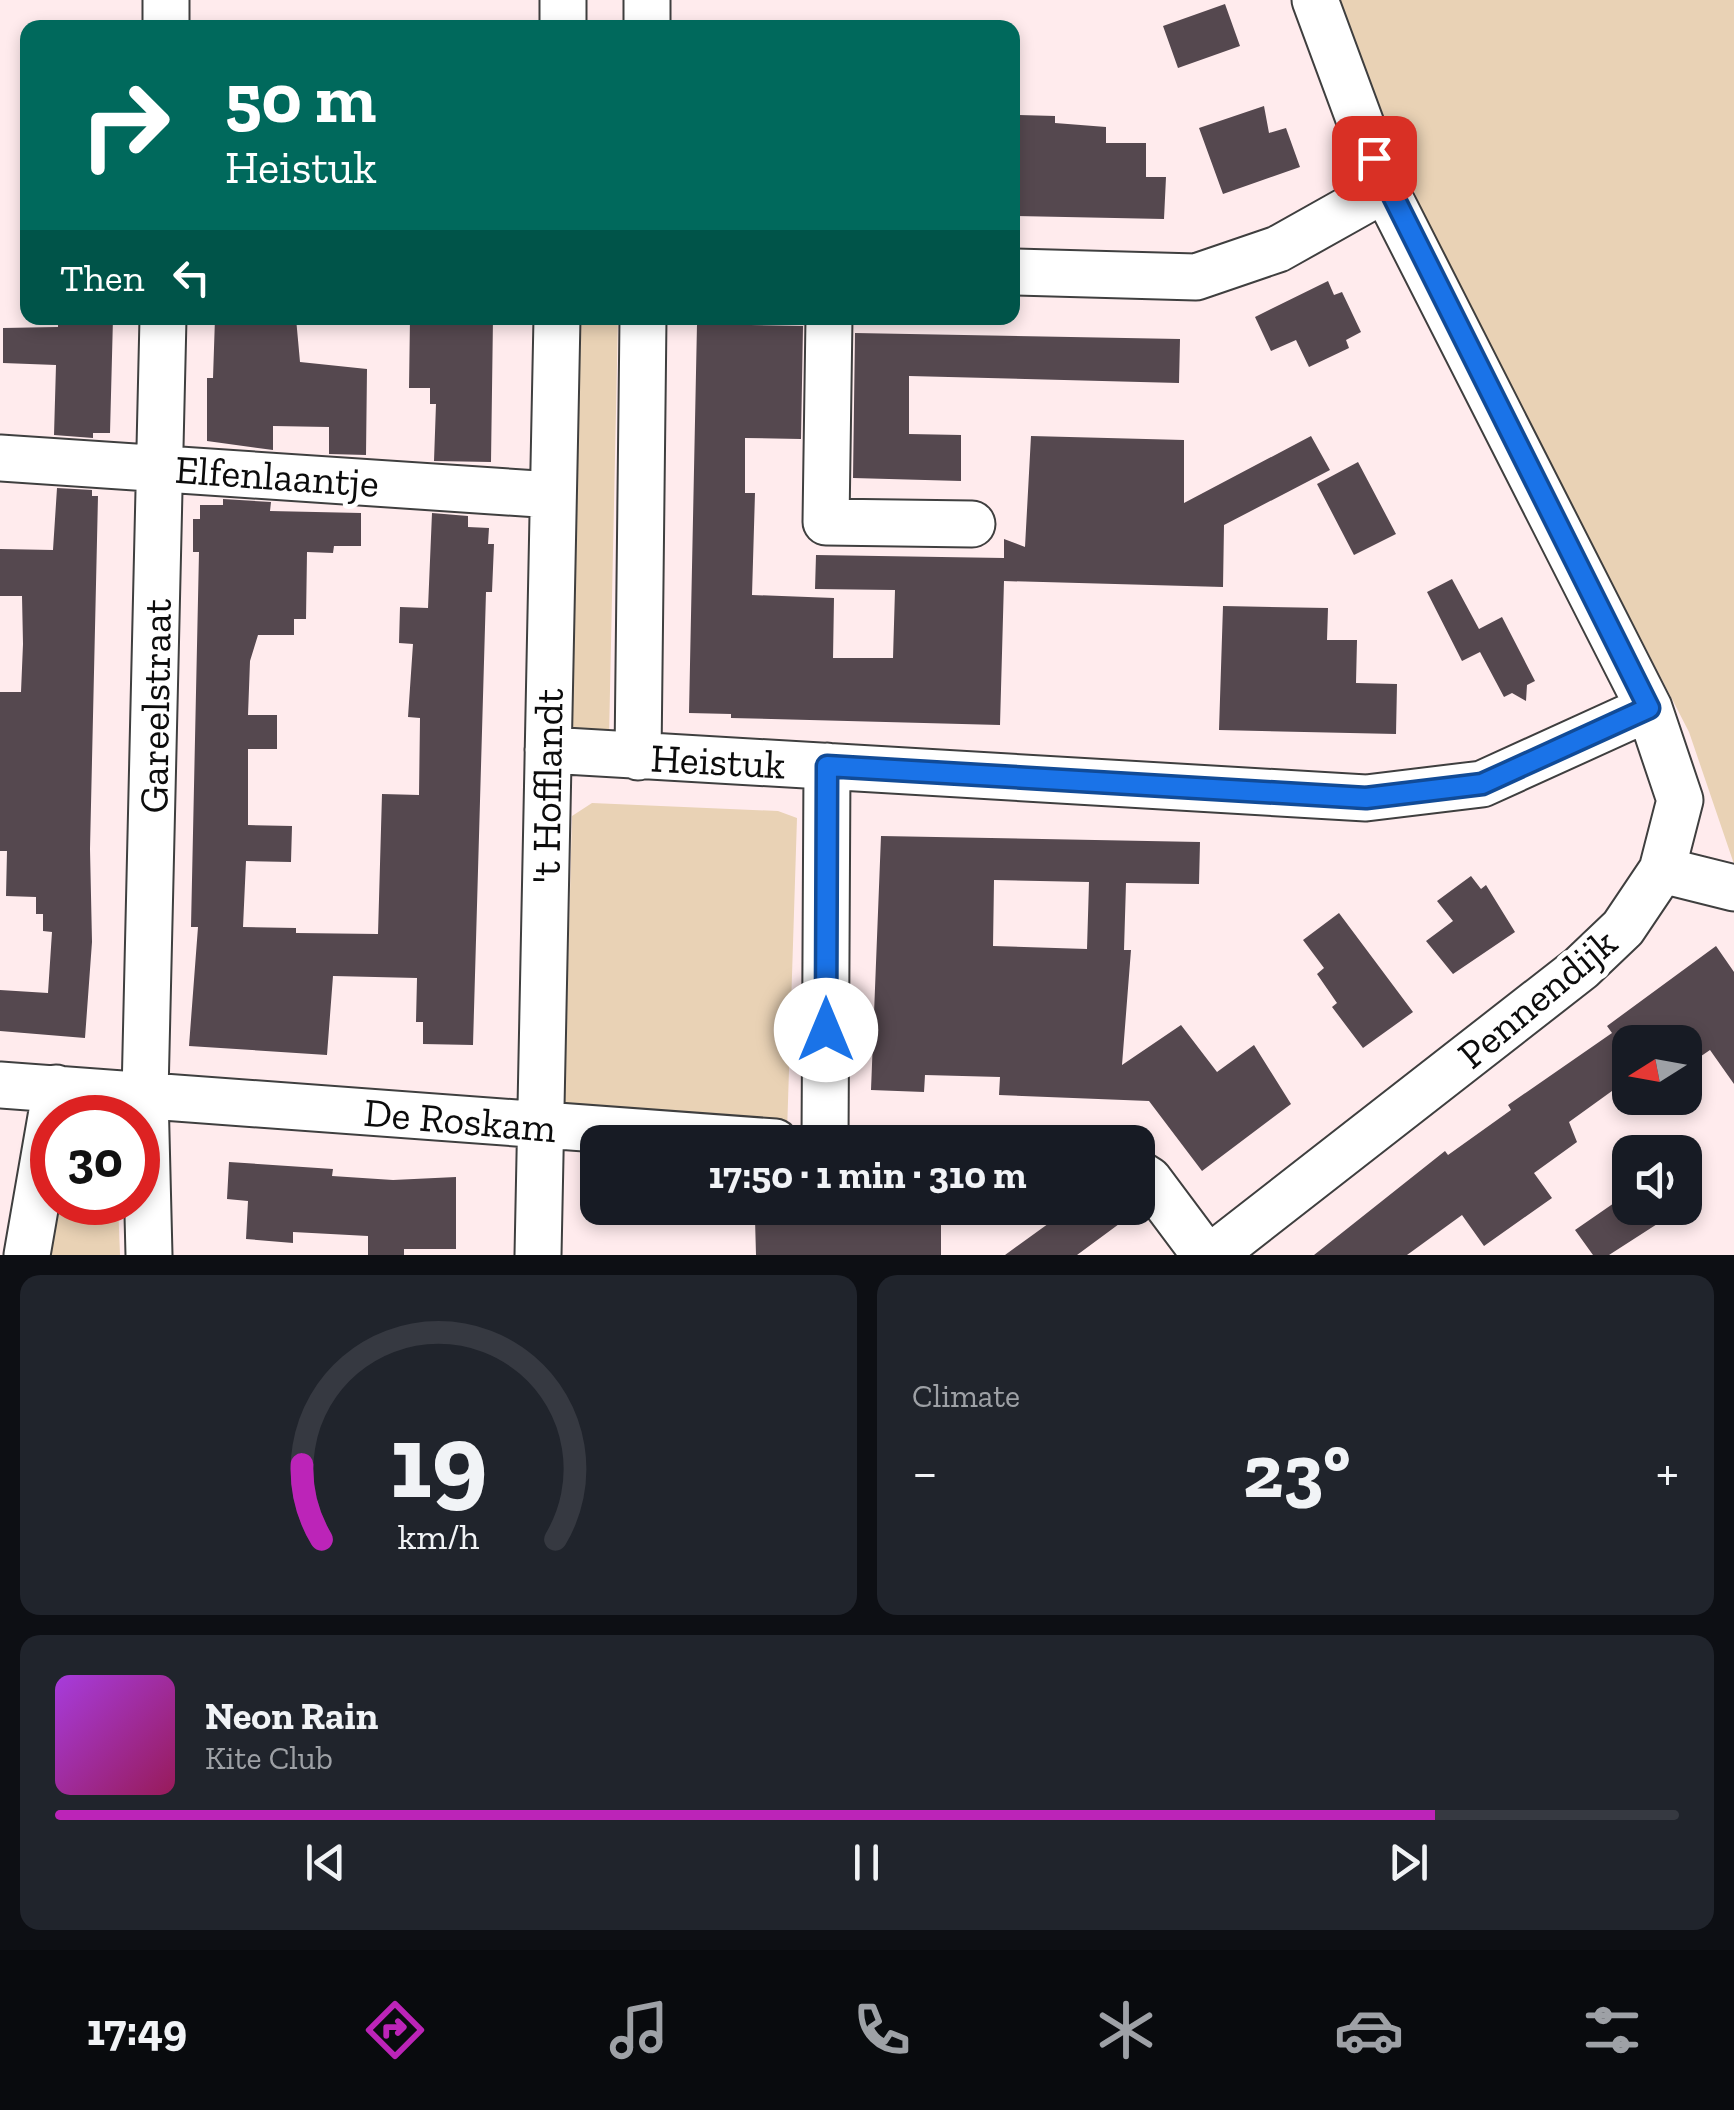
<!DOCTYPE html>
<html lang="en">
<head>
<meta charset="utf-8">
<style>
  body { margin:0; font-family:"Zilla Slab",serif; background:#20242c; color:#f1f3f6; height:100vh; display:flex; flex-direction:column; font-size:38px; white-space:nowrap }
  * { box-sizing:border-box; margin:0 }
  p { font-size:32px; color:#9ea1a6 }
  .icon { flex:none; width:55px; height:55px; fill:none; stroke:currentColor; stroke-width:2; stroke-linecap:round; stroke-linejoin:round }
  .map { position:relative; height:1255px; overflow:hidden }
  .side { display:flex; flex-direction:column; gap:20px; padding:20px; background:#0d0f14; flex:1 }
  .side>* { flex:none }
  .banner { position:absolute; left:20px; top:20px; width:1000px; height:305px; border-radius:20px; box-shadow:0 5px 15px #0003; background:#00695c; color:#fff; overflow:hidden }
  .needle { width:65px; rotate:259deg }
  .controls { position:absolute; left:1612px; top:1025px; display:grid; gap:20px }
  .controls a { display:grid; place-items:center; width:90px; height:90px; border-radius:20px; background:#171b24; box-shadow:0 5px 15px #0003; font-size:50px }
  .speed { position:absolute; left:30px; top:1095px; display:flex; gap:20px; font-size:50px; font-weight:700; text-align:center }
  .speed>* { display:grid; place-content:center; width:130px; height:130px; border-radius:50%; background:#171b24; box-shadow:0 5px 15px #0003; line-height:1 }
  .speed .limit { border:15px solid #d22; background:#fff; color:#111 }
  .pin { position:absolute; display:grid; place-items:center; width:85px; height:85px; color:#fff; margin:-42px; border-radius:20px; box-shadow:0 5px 15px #0006 }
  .me { position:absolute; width:110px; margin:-55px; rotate:0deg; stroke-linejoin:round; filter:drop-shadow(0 0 8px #0008) }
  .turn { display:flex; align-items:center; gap:35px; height:210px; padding:0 40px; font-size:45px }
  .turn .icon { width:130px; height:130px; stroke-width:2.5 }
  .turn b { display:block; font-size:70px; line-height:85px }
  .then { display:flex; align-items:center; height:95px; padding:0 40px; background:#0003; gap:20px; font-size:38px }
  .big { font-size:75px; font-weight:700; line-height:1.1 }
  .side .widget { flex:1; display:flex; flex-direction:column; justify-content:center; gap:15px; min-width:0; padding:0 35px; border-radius:20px; background:#20242c }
  .side .dial { align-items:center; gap:0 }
  .dial svg { height:260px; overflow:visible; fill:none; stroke:#363941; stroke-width:7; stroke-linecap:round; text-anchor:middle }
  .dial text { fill:#f1f3f6; stroke:none }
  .song { display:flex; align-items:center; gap:30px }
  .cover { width:120px; height:120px; border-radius:15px; background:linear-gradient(135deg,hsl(280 70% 55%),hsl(330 70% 35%)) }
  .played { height:10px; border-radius:5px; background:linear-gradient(90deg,#bc24b8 85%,#363941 85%) }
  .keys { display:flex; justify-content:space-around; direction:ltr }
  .heat { display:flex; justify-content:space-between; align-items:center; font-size:55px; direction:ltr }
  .side .tiles { flex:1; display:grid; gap:20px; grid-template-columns:1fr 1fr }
  .widget:last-child { grid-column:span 2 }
  .trip { position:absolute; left:580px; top:1125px; width:575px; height:100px; border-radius:20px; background:#171b24; box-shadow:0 5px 15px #0003; font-weight:700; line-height:100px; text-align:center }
  .tabs { display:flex; height:160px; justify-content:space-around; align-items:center; background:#090b0e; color:#9ea1a6 }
  .tabs .icon { width:70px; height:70px }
  .tabs .current { color:#bc24b8 }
  .tabs b { font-size:45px; color:#f1f3f6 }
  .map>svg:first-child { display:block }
  .green { fill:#e9d2b5 }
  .building { fill:#55484f; fill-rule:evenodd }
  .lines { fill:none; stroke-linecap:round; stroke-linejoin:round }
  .minor-casing { stroke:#3f3f3f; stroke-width:49 }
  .minor { stroke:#fff; stroke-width:45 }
  .route-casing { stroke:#114b97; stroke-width:25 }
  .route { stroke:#1a73e8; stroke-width:18 }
  .labels { text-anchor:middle; stroke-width:10; stroke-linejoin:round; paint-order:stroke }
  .street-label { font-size:40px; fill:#0c0c0c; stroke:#fff }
</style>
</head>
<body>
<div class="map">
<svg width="1734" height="1255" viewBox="0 0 1734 1255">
  <rect width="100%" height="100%" fill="#ffebed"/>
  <path class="green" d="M 1337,0 L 1734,0 L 1734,864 L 1689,732 L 1427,223 Z
    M 581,318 L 618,318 L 609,737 L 570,733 Z
    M 592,803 L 778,811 L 797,818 L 787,1133 L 564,1117 L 572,816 Z
    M 52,1202 L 118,1203 L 120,1255 L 40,1255 Z"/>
  <path class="building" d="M 1225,4 L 1240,46 L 1178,68 L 1163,26 Z
    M 1264,106 L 1269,133 L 1286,128 L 1300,167 L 1223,194 L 1199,128 Z
    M 1019,115 L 1055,116 L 1055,123 L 1106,127 L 1106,143 L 1146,143 L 1146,177 L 1166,177 L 1164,219 L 1012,216 L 1012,152 L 1018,153 Z
    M 1328,281 L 1334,295 L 1342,292 L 1361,332 L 1346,340 L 1349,348 L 1309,367 L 1296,340 L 1271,351 L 1255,317 Z
    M 58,318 L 113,318 L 110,433 L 93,433 L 93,438 L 54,435 L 56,365 L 3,363 L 3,328 L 58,327 Z
    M 215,318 L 296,318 L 300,362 L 367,369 L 366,455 L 329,454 L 329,427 L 273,426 L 273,450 L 207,441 L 207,378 L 213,378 Z
    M 410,318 L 493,318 L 491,462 L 434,461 L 436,404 L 430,404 L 430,388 L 409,388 Z
    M 697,324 L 803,326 L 801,439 L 745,438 L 745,493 L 755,493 L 752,595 L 834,598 L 833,658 L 893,658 L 895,590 L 815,589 L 816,555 L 1004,558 L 1004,539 L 1025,547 L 1031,436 L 1184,440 L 1184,503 L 1311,436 L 1330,470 L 1224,525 L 1223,587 L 1004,581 L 1000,725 L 731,718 L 731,714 L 689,713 Z
    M 855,333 L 1180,339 L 1179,383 L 909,376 L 909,434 L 961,435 L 961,481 L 853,478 Z
    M 1358,462 L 1396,534 L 1354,555 L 1317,484 Z
    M 57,488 L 92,490 L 92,496 L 98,496 L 90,849 L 92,942 L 85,1038 L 0,1031 L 0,990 L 48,993 L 52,932 L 43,931 L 43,914 L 36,914 L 36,897 L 6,896 L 7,851 L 0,851 L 0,692 L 21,692 L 23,644 L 22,596 L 0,596 L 0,549 L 53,550 Z
    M 223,499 L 271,502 L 270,511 L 361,513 L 361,546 L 334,546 L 333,553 L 307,552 L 306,619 L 294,619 L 294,635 L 258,635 L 250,661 L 248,715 L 277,715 L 277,749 L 248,749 L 248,825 L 292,826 L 291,862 L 246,861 L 243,927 L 296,928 L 296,933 L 378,934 L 382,794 L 419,795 L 420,718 L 408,717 L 413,644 L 399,643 L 400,607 L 428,608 L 432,513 L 468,516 L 468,527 L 489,528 L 488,544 L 494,544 L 492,592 L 486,592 L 473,1045 L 423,1044 L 423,1022 L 416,1022 L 417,978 L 333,976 L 327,1055 L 189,1046 L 198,927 L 191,927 L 199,552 L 193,552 L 193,519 L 200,519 L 200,505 L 223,505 Z
    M 1452,579 L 1479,629 L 1502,617 L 1535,681 L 1527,685 L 1526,701 L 1512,693 L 1504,697 L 1480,652 L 1462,661 L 1427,592 Z
    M 1223,606 L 1328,608 L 1327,640 L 1357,640 L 1356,683 L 1397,684 L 1396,734 L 1219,730 Z
    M 881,836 L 1200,842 L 1199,884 L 1126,883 L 1124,950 L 1131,950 L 1122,1065 L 1181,1025 L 1217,1072 L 1254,1045 L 1291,1104 L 1202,1171 L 1149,1101 L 999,1095 L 1000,1077 L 925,1075 L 924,1092 L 871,1090 ZM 994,880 L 1089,882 L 1087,949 L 993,946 Z
    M 1471,876 L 1481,889 L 1486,885 L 1515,932 L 1453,974 L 1426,941 L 1453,921 L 1437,901 Z
    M 1339,913 L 1413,1012 L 1363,1048 L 1332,1007 L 1337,1003 L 1317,974 L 1324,968 L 1303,940 Z
    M 1716,946 L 1734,972 L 1734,1084 L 1710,1050 L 1685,1067 L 1685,1039 L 1630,1042 L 1630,1078 L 1569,1122 L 1577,1142 L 1534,1173 L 1552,1198 L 1484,1246 L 1462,1215 L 1407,1255 L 1314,1255 L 1445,1151 L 1448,1155 L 1511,1110 L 1508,1105 L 1612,1033 L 1607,1026 Z
    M 229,1162 L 333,1169 L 332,1176 L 393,1180 L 456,1177 L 456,1249 L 404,1249 L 404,1255 L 368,1255 L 368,1236 L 293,1232 L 293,1243 L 246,1239 L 248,1201 L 227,1199 Z
    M 1630,1192 L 1630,1208 L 1682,1208 L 1609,1255 L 1593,1255 L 1575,1230 Z
    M 786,1208 L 941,1208 L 941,1255 L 756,1255 L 755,1219 L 786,1219 Z
    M 1070,1208 L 1138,1210 L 1077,1255 L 1005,1255 Z"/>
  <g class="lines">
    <defs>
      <path id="minor" d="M 166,28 L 166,0
        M 563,28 L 563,0
        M 647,28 L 647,0
        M 1012,272 L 1196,277 L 1278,249 L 1385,189
        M 829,318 L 826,522 L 972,524
        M 0,458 L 553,495
        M 548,750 L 1366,798 L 1482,784 L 1649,708
        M 638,757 L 643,318
        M 1662,870 L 1734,888
        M 0,1085 L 775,1142
        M 825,1142 L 827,766
        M 1138,1173 L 1149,1180 L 1205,1255
        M 27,1255 L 56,1088
        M 149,1255 L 145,1094 L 163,318
        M 538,1255 L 557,318
        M 1213,1255 L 1581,968 L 1623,928 L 1662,870 L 1680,800 L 1649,708 L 1385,189 L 1315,0"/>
    </defs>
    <use href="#minor" class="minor-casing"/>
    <use href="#minor" class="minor"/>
  </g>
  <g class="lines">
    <defs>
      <path id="route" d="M 826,1030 L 827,766 L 1366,798 L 1482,784 L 1649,708 L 1374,158"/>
    </defs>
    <use href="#route" class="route-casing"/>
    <use href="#route" class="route"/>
  </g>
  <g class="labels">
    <g class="street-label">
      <text transform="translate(277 476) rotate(4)" y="14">Elfenlaantje</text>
      <text transform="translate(155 706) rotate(-89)" y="14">Gareelstraat</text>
      <text transform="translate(718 761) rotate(3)" y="14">Heistuk</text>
      <text transform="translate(547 786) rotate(-89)" y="14">'t Hofflandt</text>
      <text transform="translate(1537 998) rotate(-40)" y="14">Pennendijk</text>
      <text transform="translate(460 1120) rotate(5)" y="14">De Roskam</text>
    </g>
  </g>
</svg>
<div class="controls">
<a><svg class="needle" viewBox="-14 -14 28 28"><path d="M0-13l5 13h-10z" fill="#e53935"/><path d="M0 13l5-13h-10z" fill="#9ea1a6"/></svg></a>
<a><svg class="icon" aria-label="sound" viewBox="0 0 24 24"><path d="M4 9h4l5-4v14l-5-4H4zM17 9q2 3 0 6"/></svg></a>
</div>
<div class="speed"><div class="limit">30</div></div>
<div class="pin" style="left:1374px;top:158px;background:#d93025"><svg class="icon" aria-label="arrive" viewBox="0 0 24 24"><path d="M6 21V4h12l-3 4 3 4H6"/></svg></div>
<svg class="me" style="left:826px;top:1030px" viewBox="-20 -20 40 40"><circle r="19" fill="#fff"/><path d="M0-13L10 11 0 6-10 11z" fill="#1a73e8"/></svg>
<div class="trip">17:50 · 1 min · 310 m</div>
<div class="banner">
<div class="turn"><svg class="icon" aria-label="right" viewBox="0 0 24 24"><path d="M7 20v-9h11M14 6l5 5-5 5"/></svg><div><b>50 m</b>Heistuk</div></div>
<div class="then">Then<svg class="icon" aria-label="left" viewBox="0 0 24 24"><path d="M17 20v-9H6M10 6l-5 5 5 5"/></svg></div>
</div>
</div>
<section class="side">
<div class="tiles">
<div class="widget dial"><svg viewBox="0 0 100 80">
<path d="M14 69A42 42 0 1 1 86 69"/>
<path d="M14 69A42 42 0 0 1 8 46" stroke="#bc24b8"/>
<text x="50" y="56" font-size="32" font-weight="700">19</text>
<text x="50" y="72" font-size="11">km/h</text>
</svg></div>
<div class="widget"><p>Climate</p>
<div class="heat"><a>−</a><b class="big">23°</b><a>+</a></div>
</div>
<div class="widget">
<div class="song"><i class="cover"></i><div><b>Neon Rain</b><p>Kite Club</p></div></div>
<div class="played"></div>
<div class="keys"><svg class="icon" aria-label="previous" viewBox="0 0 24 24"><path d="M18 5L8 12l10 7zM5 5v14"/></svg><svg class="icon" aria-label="pause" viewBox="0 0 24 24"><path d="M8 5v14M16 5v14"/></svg><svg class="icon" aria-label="next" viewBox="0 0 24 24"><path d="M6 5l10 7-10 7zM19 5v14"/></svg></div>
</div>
</div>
</section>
<nav class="tabs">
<b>17:49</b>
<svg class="icon current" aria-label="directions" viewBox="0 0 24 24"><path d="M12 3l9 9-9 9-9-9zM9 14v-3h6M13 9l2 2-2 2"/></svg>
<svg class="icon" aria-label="music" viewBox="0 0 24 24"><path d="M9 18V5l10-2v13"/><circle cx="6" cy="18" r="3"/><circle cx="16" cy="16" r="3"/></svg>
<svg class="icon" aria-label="phone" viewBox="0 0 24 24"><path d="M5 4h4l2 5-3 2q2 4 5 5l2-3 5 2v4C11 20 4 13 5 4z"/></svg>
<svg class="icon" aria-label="climate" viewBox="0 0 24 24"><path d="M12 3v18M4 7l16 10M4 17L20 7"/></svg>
<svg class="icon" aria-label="car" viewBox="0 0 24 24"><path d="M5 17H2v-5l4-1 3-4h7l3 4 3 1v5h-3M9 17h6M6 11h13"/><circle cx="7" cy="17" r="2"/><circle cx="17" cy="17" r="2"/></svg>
<svg class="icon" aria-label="filters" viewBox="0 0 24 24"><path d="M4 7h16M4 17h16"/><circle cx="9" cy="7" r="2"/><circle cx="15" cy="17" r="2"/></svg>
</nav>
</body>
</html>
